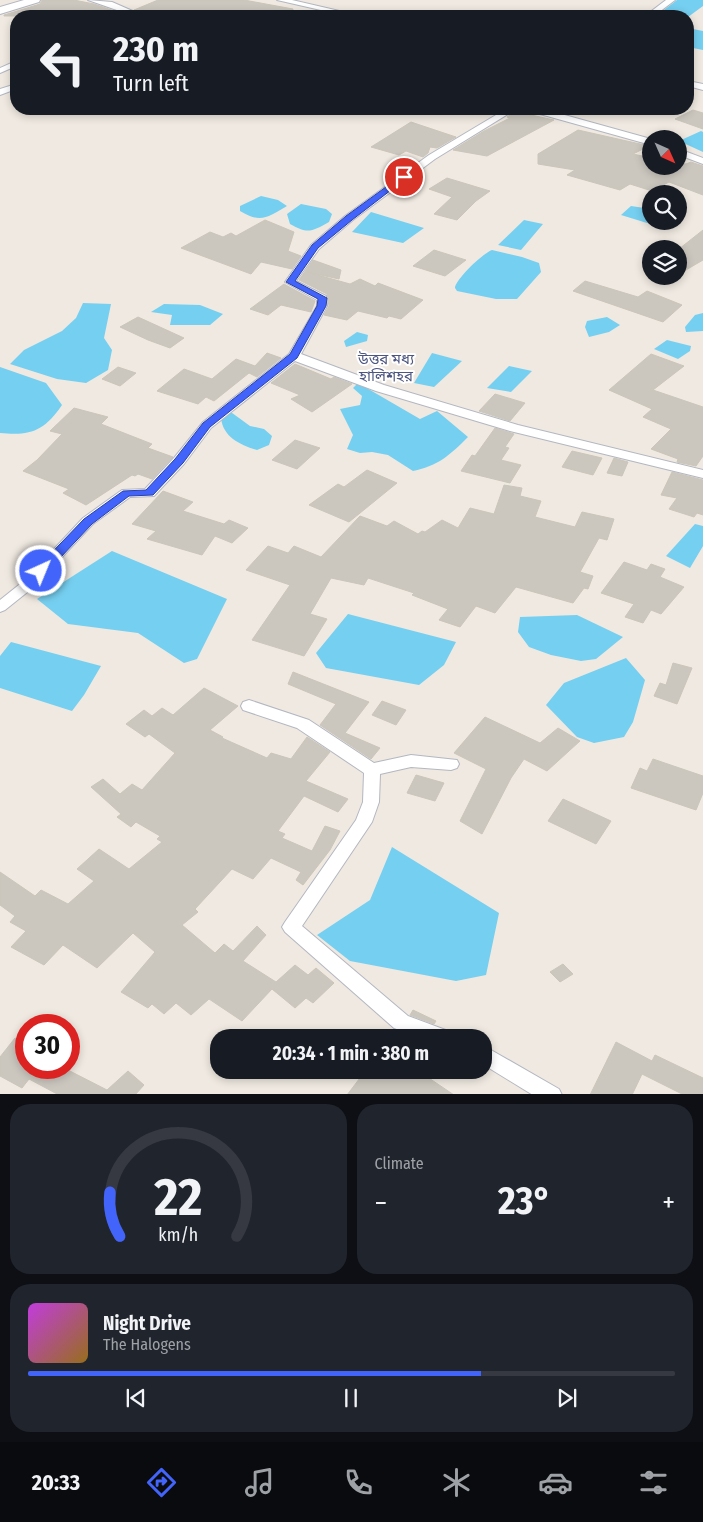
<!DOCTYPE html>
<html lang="en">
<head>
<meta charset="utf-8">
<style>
  body { margin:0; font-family:"Fira Sans Condensed","Noto Sans Bengali",sans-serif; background:#20242c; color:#f1f3f6; height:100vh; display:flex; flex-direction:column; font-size:19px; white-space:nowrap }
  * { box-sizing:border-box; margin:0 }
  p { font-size:16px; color:#9ea1a6 }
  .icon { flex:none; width:28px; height:28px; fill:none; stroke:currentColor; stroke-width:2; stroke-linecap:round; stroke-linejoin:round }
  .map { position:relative; height:1094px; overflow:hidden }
  .sheet { display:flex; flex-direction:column; gap:10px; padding:10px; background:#0d0f14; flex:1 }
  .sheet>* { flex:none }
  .banner { position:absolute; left:10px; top:10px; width:684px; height:105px; border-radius:20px; box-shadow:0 2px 8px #0003; background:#171b24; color:#f1f3f6; overflow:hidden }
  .needle { width:32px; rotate:135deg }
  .tools { position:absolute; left:642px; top:130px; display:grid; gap:10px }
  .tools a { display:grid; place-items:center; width:45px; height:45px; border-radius:50%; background:#171b24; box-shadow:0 2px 8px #0003; font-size:25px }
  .speed { position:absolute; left:15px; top:1014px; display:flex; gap:10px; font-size:25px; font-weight:700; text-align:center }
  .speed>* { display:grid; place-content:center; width:65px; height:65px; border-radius:50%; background:#171b24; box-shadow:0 2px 8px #0003; line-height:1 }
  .speed .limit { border:8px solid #d22; background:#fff; color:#111 }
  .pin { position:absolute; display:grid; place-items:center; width:42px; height:42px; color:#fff; margin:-21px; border:2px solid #fff; border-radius:50%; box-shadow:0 1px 5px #0007 }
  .me { position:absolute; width:55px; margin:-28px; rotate:44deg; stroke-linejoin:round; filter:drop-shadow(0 0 4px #0008) }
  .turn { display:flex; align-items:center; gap:18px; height:105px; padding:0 20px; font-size:22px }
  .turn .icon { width:65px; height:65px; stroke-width:2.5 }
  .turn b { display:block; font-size:35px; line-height:42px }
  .big { font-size:38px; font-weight:700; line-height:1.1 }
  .sheet .card { flex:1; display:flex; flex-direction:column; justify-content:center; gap:8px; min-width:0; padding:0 18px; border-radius:20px; background:#20242c }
  .sheet .dial { align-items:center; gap:0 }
  .dial svg { height:130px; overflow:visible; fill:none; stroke:#363941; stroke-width:7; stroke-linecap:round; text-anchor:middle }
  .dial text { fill:#f1f3f6; stroke:none }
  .song { display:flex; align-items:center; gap:15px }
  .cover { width:60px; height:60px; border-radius:8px; background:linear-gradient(135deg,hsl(290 70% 55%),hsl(40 70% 35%)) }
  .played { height:5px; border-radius:2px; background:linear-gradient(90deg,#4264fb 70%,#363941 70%) }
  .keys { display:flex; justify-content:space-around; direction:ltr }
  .heat { display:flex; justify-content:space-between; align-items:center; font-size:28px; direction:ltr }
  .sheet .tiles { flex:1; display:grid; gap:10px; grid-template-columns:1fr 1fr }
  .card:last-child { grid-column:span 2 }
  .trip { position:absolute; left:210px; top:1029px; width:282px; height:50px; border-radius:20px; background:#171b24; box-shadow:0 2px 8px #0003; font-weight:700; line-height:50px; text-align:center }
  .dock { display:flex; height:80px; justify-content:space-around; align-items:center; background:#090b0e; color:#9ea1a6 }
  .dock .icon { width:35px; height:35px }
  .dock .on { color:#4264fb }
  .dock b { font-size:22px; color:#f1f3f6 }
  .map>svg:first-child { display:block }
  .water { fill:#75cff0 }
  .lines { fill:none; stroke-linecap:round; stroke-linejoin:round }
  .stream { stroke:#75cff0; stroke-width:4 }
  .building { fill:#cbc7bf; stroke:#cbc5ba }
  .street-casing { stroke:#b4b7c1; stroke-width:2 }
  .secondary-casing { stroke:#b4b7c1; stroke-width:2 }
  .street { fill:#fff; fill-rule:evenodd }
  .secondary { fill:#fff; fill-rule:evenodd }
  .route { fill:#4264fb; stroke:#2b41a3 }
  .labels { text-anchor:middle; stroke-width:4; stroke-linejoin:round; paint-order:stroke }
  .neighbourhood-label { font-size:15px; fill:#4d5680; stroke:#fff }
</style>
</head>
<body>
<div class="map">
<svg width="703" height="1095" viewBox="0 0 703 1095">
  <rect width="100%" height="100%" fill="#efe9e1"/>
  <path class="water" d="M 677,0 L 703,0 L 703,6 L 688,17 L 656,16 Z
    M 693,29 L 703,31 L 703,50 L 688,47 L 688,34 Z
    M 701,131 L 703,132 L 703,152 L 679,141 Z
    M 261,196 L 278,200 L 287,206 C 268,217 261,224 240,211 L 240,206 Z
    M 301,204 L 326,209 L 332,214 L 329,222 C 311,232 308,234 290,224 L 287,214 Z
    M 631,206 L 651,209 L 651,221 L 656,223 L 647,223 L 621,215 Z
    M 371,212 L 424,228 L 403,243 L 352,232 Z
    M 524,220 L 543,224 L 521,250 L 498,245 Z
    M 492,250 L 522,257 L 539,263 L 541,272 L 517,299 L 496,299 L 457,291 L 455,288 C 455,280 483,253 492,250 Z
    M 83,303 L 111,304 L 104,338 L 112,350 L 108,370 L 86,383 L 57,379 L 10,364 L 24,350 L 62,331 L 76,318 Z
    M 164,304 L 200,305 L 223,314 L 210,325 L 170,325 L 172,315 L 151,312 Z
    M 703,313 L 703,331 L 686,332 L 685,327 L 695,315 Z
    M 607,317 L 620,325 L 609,332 L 589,337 L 585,327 L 587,321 Z
    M 357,332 L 368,335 L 367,341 L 346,347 L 344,341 Z
    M 667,340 L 691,346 L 690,351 L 678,359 L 654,349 Z
    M 432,353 L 462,361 L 434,387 L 414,383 Z
    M 509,366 L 532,371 L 511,392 L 487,388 Z
    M 0,367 L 46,383 L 62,405 C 44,431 31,436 0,433 Z
    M 358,383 L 420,419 L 437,411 L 468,437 C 450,455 438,466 413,471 L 388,455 L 372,452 L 360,453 L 347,449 L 353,435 L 340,409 L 360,405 L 362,396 L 353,388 Z
    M 228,410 L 250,426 L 264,429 L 272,436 L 269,445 L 257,450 C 240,445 223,437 221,418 Z
    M 695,524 L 703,526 L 703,546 L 690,568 L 666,556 Z
    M 112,551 L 227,599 L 197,659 L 184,663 L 138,633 L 68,624 L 37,599 Z
    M 348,614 L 456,642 L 444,665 L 419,685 L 326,668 L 316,653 Z
    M 577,615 L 623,637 L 596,659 L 581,661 L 551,655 L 529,647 L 518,632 L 520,617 Z
    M 11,642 L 101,666 L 84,695 L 72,711 L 0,688 L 0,656 Z
    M 626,658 L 645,680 L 633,722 L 624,737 L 594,743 L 577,737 L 546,705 L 564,683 Z
    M 392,847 L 499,913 L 486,975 L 456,981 L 350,961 L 317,935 L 370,900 Z"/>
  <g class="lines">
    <path class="stream" d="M 124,14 L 127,14"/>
  </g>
  <path class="building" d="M 42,0 L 74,0 L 94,4 L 120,13 L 120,15 L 129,16 L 4,16 L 4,15 L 40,4 Z
    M 158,0 L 244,0 L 293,9 L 292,16 L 146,16 L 134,10 Z
    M 518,109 L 522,113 L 554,120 L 487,156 L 453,150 L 484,131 L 510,118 L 507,117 Z
    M 693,110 L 703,113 L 703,129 L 675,119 Z
    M 411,122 L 456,137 L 437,148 L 430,147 L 428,153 L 423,157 L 406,151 L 399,155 L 371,147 Z
    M 578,130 L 649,146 L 633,154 L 651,158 L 651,166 L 679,166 L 679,162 L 686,164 L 691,162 L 703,166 L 703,195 L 669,182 L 652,191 L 630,184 L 620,190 L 567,175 L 575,170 L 538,164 L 538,154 Z
    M 447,178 L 490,191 L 476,201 L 457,220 L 434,214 L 452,197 L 429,189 Z
    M 265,220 L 294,232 L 288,251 L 301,256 L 292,269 L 261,262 L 251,274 L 181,248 L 210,232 L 223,237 L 231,233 L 236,236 Z
    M 703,230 L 703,260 L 679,274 L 679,249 Z
    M 434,250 L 466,260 L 445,276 L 413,266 Z
    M 313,260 L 341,270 L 339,279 L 307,272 L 350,284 L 360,279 L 375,286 L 378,283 L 423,300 L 401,319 L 389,316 L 387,318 L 358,311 L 347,320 L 324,315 L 329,306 L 327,294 L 299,280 Z
    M 585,281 L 638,297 L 647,291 L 682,305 L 663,322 L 573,291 Z
    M 284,284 L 315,301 L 311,312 L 281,305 L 268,315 L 250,309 Z
    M 138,317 L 184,338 L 170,348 L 148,340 L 120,327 Z
    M 267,353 L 281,358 L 257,377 L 249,373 L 214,401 L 206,397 L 198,404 L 157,391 L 184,369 L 212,379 L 236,359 L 255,366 Z
    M 651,354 L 684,366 L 653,390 L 703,407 L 703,456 L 696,466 L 677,462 L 678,459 L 651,449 L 671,429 L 643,417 L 652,409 L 609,390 Z
    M 295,364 L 331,379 L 334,377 L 352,384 L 312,412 L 291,399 L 300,395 L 271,383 Z
    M 118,367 L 136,373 L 120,386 L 102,379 Z
    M 495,394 L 525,403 L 510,421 L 479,411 Z
    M 74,408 L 108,417 L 101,424 L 152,444 L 148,448 L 173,457 L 152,479 L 138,474 L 135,476 L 132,475 L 86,505 L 63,493 L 69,489 L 23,471 L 37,460 L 62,434 L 50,431 Z
    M 495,428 L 514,434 L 505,447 L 509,448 L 501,460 L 521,465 L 510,483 L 461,471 L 472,455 L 475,456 Z
    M 295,440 L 320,448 L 297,469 L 272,460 Z
    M 572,451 L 602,458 L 593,475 L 562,467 Z
    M 614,458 L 628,462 L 622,476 L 607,473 Z
    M 367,470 L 397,483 L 349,522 L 309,505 L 338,484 L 344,487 Z
    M 672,472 L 703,480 L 703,515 L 697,513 L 694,517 L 669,509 L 677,498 L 661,495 Z
    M 504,485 L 522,488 L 520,496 L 541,501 L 535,517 L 575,527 L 582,512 L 614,519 L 607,540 L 599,538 L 580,572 L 593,576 L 588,589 L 584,588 L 573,603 L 516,587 L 495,613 L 476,606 L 460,627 L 439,620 L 448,609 L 412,595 L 414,593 L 368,578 L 364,585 L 331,578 L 310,614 L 327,619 L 304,656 L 252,640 L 290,585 L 246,570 L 268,546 L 288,553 L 294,546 L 321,557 L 360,516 L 387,526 L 394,521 L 418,534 L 422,531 L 425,532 L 442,520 L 458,528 L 470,508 L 494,514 Z
    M 163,491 L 193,502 L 183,511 L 224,524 L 229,520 L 248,528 L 232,543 L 215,536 L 202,555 L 147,539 L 156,531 L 132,524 Z
    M 624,562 L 647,570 L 651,564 L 665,569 L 660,577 L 684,587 L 661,614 L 651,610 L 643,623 L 625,617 L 634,604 L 601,593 Z
    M 673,663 L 692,668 L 677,704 L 654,696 L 660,683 L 666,685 Z
    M 293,672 L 369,702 L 345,733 L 380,748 L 371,759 L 320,725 L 336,704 L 288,684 Z
    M 204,688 L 238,706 L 210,730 L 223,737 L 222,738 L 267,758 L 271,753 L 291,759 L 307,737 L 330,752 L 306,781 L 348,799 L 338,812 L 304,796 L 278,831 L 285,834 L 282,838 L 312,851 L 325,826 L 340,831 L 330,850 L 303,885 L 296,880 L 301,872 L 271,858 L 253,879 L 232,869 L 195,909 L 198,912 L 182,925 L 215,953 L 224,944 L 233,951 L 257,926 L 266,935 L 243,961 L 276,982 L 295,965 L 308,975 L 316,968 L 334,983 L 313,1003 L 306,998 L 295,1008 L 272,989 L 242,1021 L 209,999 L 191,1015 L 176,1003 L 164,1014 L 152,1004 L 148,1008 L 121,992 L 155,952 L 133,933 L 97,968 L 63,945 L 44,965 L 11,947 L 26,931 L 10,922 L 15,916 L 0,905 L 0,872 L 35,896 L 41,890 L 68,904 L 94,881 L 77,869 L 99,849 L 129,869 L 162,842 L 157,839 L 160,836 L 136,822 L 131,827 L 117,817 L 121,814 L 91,787 L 103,779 L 120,794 L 132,784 L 142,790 L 175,753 L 149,734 L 145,737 L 126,724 L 144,710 L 152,716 L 162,708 L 173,715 Z
    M 382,701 L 406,710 L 396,725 L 372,715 Z
    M 485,717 L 540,743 L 558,728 L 580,741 L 547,771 L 524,759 L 511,778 L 482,834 L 460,821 L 486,769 L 454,753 Z
    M 653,759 L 703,776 L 703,793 L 696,810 L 631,788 L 640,768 L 647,771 Z
    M 416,775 L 444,783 L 435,801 L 407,793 Z
    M 563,799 L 611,821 L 596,844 L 548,821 Z
    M 563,964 L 573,974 L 560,982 L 550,972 Z
    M 413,1010 L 436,1021 L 434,1024 L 410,1015 Z
    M 15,1038 L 26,1043 L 26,1068 L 64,1068 L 107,1090 L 128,1071 L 144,1085 L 135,1095 L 59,1095 L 29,1079 L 22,1088 L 0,1076 L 0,1057 Z
    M 616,1042 L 652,1061 L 655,1055 L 703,1078 L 703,1095 L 684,1095 L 642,1074 L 632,1095 L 590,1095 Z
    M 366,1070 L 417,1070 L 454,1095 L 347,1095 Z"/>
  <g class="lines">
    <defs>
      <path id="street" d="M 88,0 L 112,2 L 144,16 L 134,16 Z
        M 277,0 L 292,0 L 361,16 L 347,16 Z
        M 666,0 L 675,0 L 654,16 L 645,16 Z
        M 16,61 L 16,66 L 0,73 L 0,68 Z
        M 688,81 L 703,84 L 703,90 L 688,86 Z
        M 16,84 L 16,89 L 0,95 L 0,89 Z
        M 506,109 L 516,109 L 435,159 L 353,220 L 319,249 L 296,281 L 326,296 L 327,306 L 301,354 L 384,385 L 518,425 L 703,470 L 703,478 L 510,431 L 376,391 L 295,361 L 211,428 L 184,464 L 154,496 L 130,497 L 93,524 L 35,586 L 5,610 L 0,612 L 0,600 L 25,580 L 83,518 L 122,490 L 145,489 L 174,458 L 203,422 L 289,354 L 317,306 L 317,300 L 285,282 L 311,245 L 345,216 L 429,155 Z
        M 521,109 L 543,109 L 651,139 L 651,145 L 540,114 L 522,111 Z
        M 679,149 L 703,158 L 703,164 L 679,155 Z
        M 249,700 L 309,720 L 374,763 L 411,755 L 457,760 L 459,764 L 457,768 L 451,770 L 411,767 L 380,774 L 379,802 L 372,822 L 302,926 L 408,1016 L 451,1032 L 453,1038 L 420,1038 L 394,1028 L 285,932 L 282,927 L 285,922 L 356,820 L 363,802 L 364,773 L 297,728 L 243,710 L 241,706 L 243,702 Z
        M 484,1046 L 559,1089 L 562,1095 L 533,1095 L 484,1065 Z"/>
      <path id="secondary" d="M 24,0 L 40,0 L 39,2 L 0,14 L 0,7 Z"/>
    </defs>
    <use href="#street" class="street-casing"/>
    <use href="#secondary" class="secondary-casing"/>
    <use href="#street" class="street"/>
    <use href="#secondary" class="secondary"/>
  </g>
  <path class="route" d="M 401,176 L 408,177 L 352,220 L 318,248 L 295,281 L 327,298 L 326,306 L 297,358 L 210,427 L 183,463 L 153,495 L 129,496 L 92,524 L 45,574 L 37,574 L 35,571 L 37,568 L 84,519 L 123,491 L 146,490 L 175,459 L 203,423 L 290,354 L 317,306 L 318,299 L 286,282 L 312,245 L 346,216 Z"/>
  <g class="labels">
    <g class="neighbourhood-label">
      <text x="386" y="364">উত্তর মধ্য<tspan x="386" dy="17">হালিশহর</tspan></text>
    </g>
  </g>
</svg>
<div class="tools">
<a><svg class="needle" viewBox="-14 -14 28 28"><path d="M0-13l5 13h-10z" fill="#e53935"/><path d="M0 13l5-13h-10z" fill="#9ea1a6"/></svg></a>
<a><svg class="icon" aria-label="search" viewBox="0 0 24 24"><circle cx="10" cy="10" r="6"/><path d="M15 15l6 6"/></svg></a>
<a><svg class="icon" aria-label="layers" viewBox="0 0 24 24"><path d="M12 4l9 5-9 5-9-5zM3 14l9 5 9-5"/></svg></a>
</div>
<div class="speed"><div class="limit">30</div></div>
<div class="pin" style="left:404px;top:177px;background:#d93025"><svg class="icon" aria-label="arrive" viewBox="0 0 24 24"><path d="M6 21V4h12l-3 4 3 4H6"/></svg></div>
<svg class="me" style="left:41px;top:571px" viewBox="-20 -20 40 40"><circle r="17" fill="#4264fb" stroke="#fff" stroke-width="3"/><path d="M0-11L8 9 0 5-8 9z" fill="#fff"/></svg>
<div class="trip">20:34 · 1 min · 380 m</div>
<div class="banner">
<div class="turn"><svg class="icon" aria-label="left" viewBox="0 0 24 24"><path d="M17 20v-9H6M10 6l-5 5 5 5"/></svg><div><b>230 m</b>Turn left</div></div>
</div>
</div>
<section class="sheet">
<div class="tiles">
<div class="card dial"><svg viewBox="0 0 100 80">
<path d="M14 69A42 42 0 1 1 86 69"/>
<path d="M14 69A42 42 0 0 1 8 42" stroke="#4264fb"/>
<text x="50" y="56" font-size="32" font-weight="700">22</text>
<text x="50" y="72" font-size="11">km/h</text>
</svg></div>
<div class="card"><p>Climate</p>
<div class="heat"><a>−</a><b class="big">23°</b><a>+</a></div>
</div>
<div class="card">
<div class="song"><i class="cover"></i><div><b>Night Drive</b><p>The Halogens</p></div></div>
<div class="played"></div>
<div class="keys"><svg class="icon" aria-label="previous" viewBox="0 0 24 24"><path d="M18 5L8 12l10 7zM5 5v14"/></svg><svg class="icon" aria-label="pause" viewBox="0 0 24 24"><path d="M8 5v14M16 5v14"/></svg><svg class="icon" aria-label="next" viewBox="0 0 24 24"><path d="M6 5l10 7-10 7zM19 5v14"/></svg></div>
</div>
</div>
</section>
<nav class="dock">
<b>20:33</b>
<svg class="icon on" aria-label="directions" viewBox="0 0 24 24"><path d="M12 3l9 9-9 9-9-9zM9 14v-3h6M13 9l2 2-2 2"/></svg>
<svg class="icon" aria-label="music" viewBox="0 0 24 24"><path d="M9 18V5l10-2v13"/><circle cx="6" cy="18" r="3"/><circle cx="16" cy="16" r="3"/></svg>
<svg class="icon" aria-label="phone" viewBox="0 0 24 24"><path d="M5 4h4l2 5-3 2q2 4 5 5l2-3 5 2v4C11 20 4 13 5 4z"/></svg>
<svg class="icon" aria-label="climate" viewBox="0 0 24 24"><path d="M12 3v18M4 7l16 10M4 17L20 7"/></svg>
<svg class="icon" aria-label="car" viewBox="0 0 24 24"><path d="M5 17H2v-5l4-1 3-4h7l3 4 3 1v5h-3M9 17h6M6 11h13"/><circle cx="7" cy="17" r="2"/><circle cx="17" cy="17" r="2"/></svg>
<svg class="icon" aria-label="filters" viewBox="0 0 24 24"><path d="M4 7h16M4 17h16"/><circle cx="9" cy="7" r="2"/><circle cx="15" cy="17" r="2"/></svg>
</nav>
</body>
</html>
